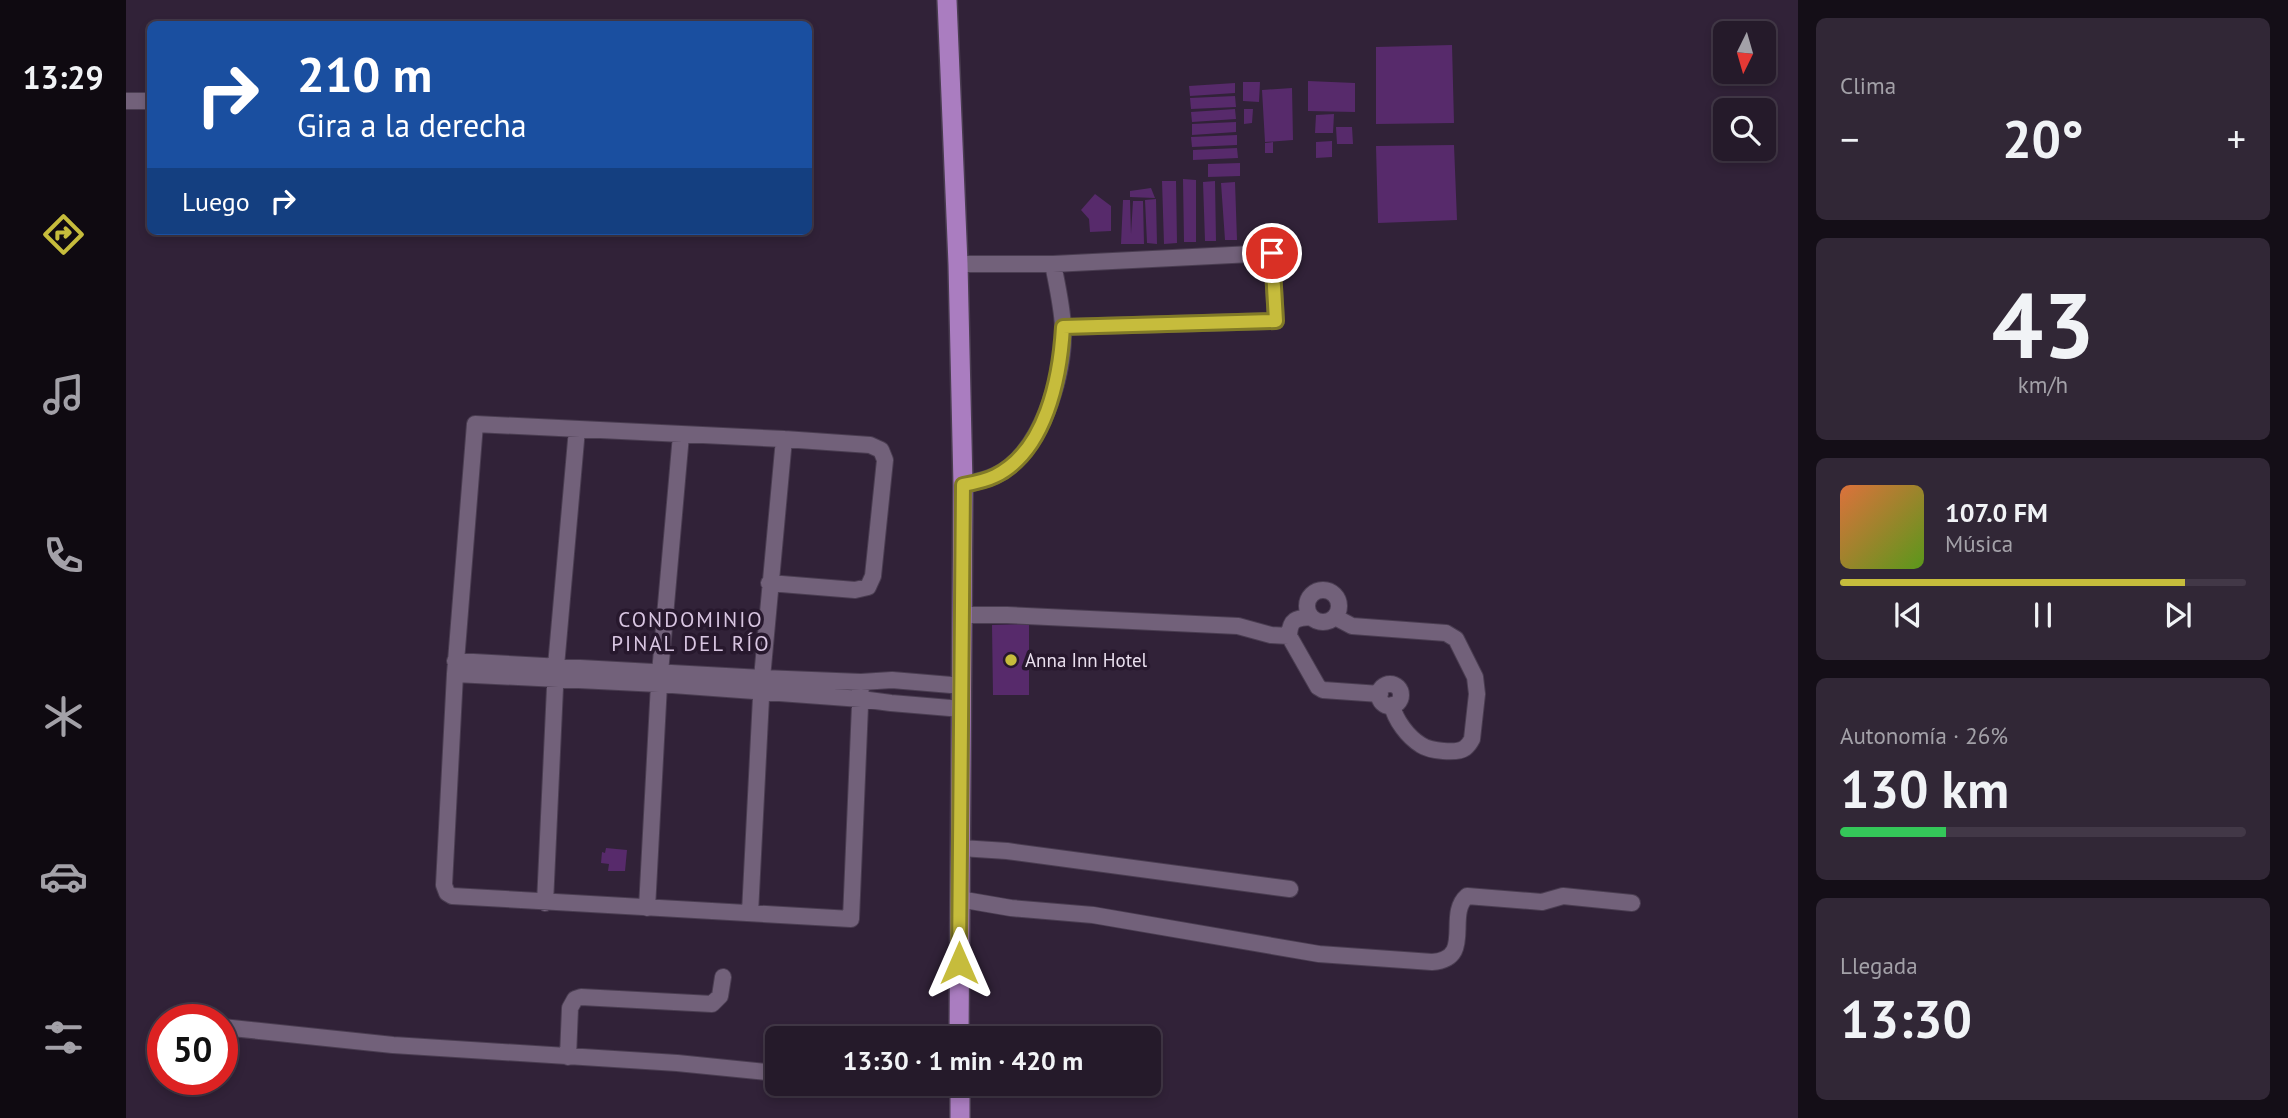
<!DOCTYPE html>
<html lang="es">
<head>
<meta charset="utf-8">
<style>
  body { margin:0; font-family:"PT Sans",sans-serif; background:#312736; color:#f1f3f6; height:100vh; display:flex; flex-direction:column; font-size:26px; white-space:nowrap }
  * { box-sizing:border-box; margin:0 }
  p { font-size:23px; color:#a3a1a8 }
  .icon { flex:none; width:38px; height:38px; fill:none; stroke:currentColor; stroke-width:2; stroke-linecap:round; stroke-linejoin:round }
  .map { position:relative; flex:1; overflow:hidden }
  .panel { display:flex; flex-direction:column; gap:18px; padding:18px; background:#140e17; width:490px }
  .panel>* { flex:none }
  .guide { position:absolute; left:21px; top:21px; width:665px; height:214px; border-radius:10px; box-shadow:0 4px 10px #0003,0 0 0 2px #423847; background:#1a4fa0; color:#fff; overflow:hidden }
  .needle { width:46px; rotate:185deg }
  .tools { position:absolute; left:1587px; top:21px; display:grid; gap:14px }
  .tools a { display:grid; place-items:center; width:63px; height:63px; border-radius:10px; background:#251a2a; box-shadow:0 4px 10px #0003,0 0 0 2px #423847; font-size:35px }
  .speed { position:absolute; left:21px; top:1004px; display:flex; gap:14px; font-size:35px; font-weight:700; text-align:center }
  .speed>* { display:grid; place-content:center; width:91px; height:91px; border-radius:50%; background:#251a2a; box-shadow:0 4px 10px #0003,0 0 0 2px #423847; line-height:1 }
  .speed .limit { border:10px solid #d22; background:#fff; color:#111 }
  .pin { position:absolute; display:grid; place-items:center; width:60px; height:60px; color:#fff; margin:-30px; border:4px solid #fff; border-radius:50%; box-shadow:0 2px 7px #0007 }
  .me { position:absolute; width:77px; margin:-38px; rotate:0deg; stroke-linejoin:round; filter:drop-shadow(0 0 5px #0008) }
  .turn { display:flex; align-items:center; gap:24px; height:147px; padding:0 35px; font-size:32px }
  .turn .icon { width:91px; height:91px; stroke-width:2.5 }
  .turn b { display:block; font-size:49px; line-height:60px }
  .then { display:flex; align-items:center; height:66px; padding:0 35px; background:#0003; gap:14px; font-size:26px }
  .big { font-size:52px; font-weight:600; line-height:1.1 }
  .panel .card { flex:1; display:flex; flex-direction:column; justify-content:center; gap:10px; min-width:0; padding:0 24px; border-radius:10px; background:#312736 }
  .panel .dial { align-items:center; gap:0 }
  .dial b { font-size:91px; line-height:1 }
  .song { display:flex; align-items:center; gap:21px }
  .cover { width:84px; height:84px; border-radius:10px; background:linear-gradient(135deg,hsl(20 70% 55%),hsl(90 70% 35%)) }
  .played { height:7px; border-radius:4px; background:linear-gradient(90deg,#c6bc3c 85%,#423847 85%) }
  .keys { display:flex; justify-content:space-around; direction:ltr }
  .heat { display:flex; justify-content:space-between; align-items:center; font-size:38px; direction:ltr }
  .charge { height:10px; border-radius:5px; background:linear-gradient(90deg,#34c759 26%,#423847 0) }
  .trip { position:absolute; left:639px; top:1026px; width:396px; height:70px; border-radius:10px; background:#251a2a; box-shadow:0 4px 10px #0003,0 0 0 2px #423847; font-weight:600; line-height:70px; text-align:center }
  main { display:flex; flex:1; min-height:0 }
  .tabs { display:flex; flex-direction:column; width:126px; justify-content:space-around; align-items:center; background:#0f0a11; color:#a3a1a8 }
  .tabs .icon { width:49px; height:49px }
  .tabs .current { color:#c6bc3c }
  .tabs b { font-size:32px; color:#f1f3f6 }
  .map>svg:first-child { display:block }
  .building { fill:#572a6b }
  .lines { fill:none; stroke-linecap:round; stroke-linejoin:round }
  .minor-casing { stroke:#4a3d51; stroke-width:18 }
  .major-casing { stroke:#4a3d51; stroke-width:22 }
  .minor { stroke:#72617a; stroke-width:16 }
  .major { stroke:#aa7dc0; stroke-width:19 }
  .route-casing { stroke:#817a27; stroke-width:18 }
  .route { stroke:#c6bc3c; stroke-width:12 }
  .poi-dot { fill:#c6bc3c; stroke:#27182d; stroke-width:2.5 }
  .labels { text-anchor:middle; stroke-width:7; stroke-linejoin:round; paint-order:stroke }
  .poi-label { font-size:19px; fill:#e9dfee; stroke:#27182d; text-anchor:start }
  .neighbourhood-label { font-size:21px; letter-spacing:2px; fill:#d9c6e2; stroke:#27182d }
</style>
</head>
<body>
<main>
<nav class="tabs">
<b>13:29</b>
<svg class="icon current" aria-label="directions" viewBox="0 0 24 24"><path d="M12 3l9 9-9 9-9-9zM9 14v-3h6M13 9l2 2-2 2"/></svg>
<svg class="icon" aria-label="music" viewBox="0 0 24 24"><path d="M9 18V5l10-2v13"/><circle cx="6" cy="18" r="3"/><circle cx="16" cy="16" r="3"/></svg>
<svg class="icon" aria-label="phone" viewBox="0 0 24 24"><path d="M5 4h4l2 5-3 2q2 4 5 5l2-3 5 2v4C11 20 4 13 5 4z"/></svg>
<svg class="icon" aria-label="climate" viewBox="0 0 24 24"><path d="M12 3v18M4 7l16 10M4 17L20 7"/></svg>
<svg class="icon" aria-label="car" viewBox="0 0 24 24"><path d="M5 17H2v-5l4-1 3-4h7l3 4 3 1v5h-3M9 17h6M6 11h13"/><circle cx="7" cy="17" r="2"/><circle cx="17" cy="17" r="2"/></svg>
<svg class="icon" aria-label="filters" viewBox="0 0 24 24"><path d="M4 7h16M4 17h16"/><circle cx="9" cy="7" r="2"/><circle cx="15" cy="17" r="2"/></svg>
</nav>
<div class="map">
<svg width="1672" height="1118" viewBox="0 0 1672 1118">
  <rect width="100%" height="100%" fill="#312238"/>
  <path class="building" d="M 1326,45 L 1328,123 L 1250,124 L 1250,47 Z
    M 1182,81 L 1229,83 L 1229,112 L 1182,111 Z
    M 1117,82 L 1134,82 L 1133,102 L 1117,101 Z
    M 1109,83 L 1109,93 L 1064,96 L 1063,86 Z
    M 1166,88 L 1167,140 L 1139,142 L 1136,90 Z
    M 1109,96 L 1110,107 L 1065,109 L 1064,98 Z
    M 1109,109 L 1110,119 L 1066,122 L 1065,112 Z
    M 1118,109 L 1127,109 L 1126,123 L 1118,124 Z
    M 1208,114 L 1207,133 L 1189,133 L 1190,115 Z
    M 1110,122 L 1110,132 L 1066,135 L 1066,124 Z
    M 1210,127 L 1226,127 L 1227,144 L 1211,144 Z
    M 1111,135 L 1111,145 L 1066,147 L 1065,137 Z
    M 1206,141 L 1206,157 L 1190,158 L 1190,142 Z
    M 1147,142 L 1147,153 L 1139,153 L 1139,143 Z
    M 1328,145 L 1331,220 L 1252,223 L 1250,146 Z
    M 1111,148 L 1112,158 L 1067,160 L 1067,150 Z
    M 1114,163 L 1114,176 L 1082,177 L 1082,164 Z
    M 1057,179 L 1070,180 L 1070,242 L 1058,242 Z
    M 1036,181 L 1050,181 L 1051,243 L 1038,244 Z
    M 1089,181 L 1090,241 L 1079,241 L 1077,182 Z
    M 1109,182 L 1111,240 L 1099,240 L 1095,183 Z
    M 1025,188 L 1029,198 L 1004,197 L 1004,191 Z
    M 969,194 L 985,206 L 985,231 L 964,232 L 963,219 L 955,210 Z
    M 1030,199 L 1031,244 L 1021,243 L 1019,200 Z
    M 997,200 L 1004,200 L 1005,234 L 1007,201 L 1017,201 L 1018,244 L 995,244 Z
    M 903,624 L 903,695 L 867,695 L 866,625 Z
    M 480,848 L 501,850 L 499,871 L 482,871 L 483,864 L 475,863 L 476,852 L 479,853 Z"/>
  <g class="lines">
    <defs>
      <path id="minor" d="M 0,101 L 24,101
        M 832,264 L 927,264 L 1146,253 L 1150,321 L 937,327
        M 837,485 C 854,481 869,478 882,468 C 918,440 939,372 937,327 C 936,306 931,285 927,264
        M 643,583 L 729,590 L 742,587 L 747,576 L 759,460 L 755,450 L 744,445 L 658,439 L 349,424 L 329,674 L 318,885 L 321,893 L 326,896 L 725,919 L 735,682
        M1181 606a16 16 0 1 1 32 0a16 16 0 1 1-32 0Z
        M 838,615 L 881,615 L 1112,626 L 1145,635 L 1163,636
        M 1185,617 C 1170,618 1164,619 1163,636 L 1192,687 L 1197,690 L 1254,694
        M 1209,617 L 1226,626 L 1320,633 L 1330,639 L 1349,677 L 1351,694 L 1346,739 C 1344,743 1343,745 1339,748 C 1331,754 1304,751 1295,745 C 1282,737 1269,720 1266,705
        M 329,661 L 636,678 L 735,682 L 766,680 L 837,686
        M 329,674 L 533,684 L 735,699 L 765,703 L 836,709
        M1253 695a11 11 0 1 1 22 0a11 11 0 1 1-22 0Z
        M 835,848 L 881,851 L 1164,889
        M 833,899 L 885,908 L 967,915 L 1193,954 L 1306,962 C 1349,959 1319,915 1341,896 L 1416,902 L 1437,896 L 1506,903
        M 419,903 L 430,666 L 451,429
        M 521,908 L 533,684 L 555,435
        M 624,913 L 636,678 L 658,439
        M 96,1027 L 267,1045 L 551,1063 L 651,1073
        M 442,1057 L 444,1008 L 449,999 L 455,997 L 586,1004 L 594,996 L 597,977
        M 775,1083 L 834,1086"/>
      <path id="major" d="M 821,0 L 832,264 L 837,485 L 833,1038
        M 834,1083 L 834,1118"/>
    </defs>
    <use href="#minor" class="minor-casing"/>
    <use href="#major" class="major-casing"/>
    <use href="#minor" class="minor"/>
    <use href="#major" class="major"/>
  </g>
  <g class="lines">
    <defs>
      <path id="route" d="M 833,963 L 837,485 C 848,483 859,481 869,476 C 920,451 934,378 937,327 L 1150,321 L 1146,253"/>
    </defs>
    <use href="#route" class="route-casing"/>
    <use href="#route" class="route"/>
  </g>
  <circle class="poi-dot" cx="885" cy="660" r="7"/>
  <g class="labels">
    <g class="poi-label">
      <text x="899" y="667">Anna Inn Hotel</text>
    </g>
    <g class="neighbourhood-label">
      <text x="565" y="627">CONDOMINIO<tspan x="565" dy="24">PINAL DEL RÍO</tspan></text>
    </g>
  </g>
</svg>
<div class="tools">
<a><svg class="needle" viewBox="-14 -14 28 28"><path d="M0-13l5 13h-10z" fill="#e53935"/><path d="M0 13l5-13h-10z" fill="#a3a1a8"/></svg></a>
<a><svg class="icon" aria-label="search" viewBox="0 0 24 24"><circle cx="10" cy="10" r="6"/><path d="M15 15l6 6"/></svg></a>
</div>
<div class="speed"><div class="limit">50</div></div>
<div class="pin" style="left:1146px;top:253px;background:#d93025"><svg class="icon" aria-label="arrive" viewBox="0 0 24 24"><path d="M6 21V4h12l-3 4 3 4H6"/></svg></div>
<svg class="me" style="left:833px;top:963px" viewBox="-20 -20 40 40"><path d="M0-17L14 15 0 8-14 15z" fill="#c6bc3c" stroke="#fff" stroke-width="4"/></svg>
<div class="trip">13:30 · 1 min · 420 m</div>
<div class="guide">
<div class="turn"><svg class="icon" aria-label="right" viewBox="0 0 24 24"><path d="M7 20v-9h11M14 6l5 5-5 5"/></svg><div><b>210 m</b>Gira a la derecha</div></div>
<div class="then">Luego<svg class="icon" aria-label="right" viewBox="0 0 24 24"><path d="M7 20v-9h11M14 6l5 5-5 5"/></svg></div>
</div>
</div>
<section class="panel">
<div class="card"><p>Clima</p>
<div class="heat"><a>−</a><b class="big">20°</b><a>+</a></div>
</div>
<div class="card dial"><b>43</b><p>km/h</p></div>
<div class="card">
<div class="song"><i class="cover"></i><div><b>107.0 FM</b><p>Música</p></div></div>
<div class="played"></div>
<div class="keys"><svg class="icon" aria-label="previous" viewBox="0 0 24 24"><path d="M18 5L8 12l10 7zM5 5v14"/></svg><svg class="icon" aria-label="pause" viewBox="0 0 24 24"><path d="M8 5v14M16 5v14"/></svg><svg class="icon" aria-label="next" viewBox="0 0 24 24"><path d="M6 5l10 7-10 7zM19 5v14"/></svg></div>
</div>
<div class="card"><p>Autonomía · 26%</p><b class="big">130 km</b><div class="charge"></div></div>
<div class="card"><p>Llegada</p><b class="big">13:30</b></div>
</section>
</main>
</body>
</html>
